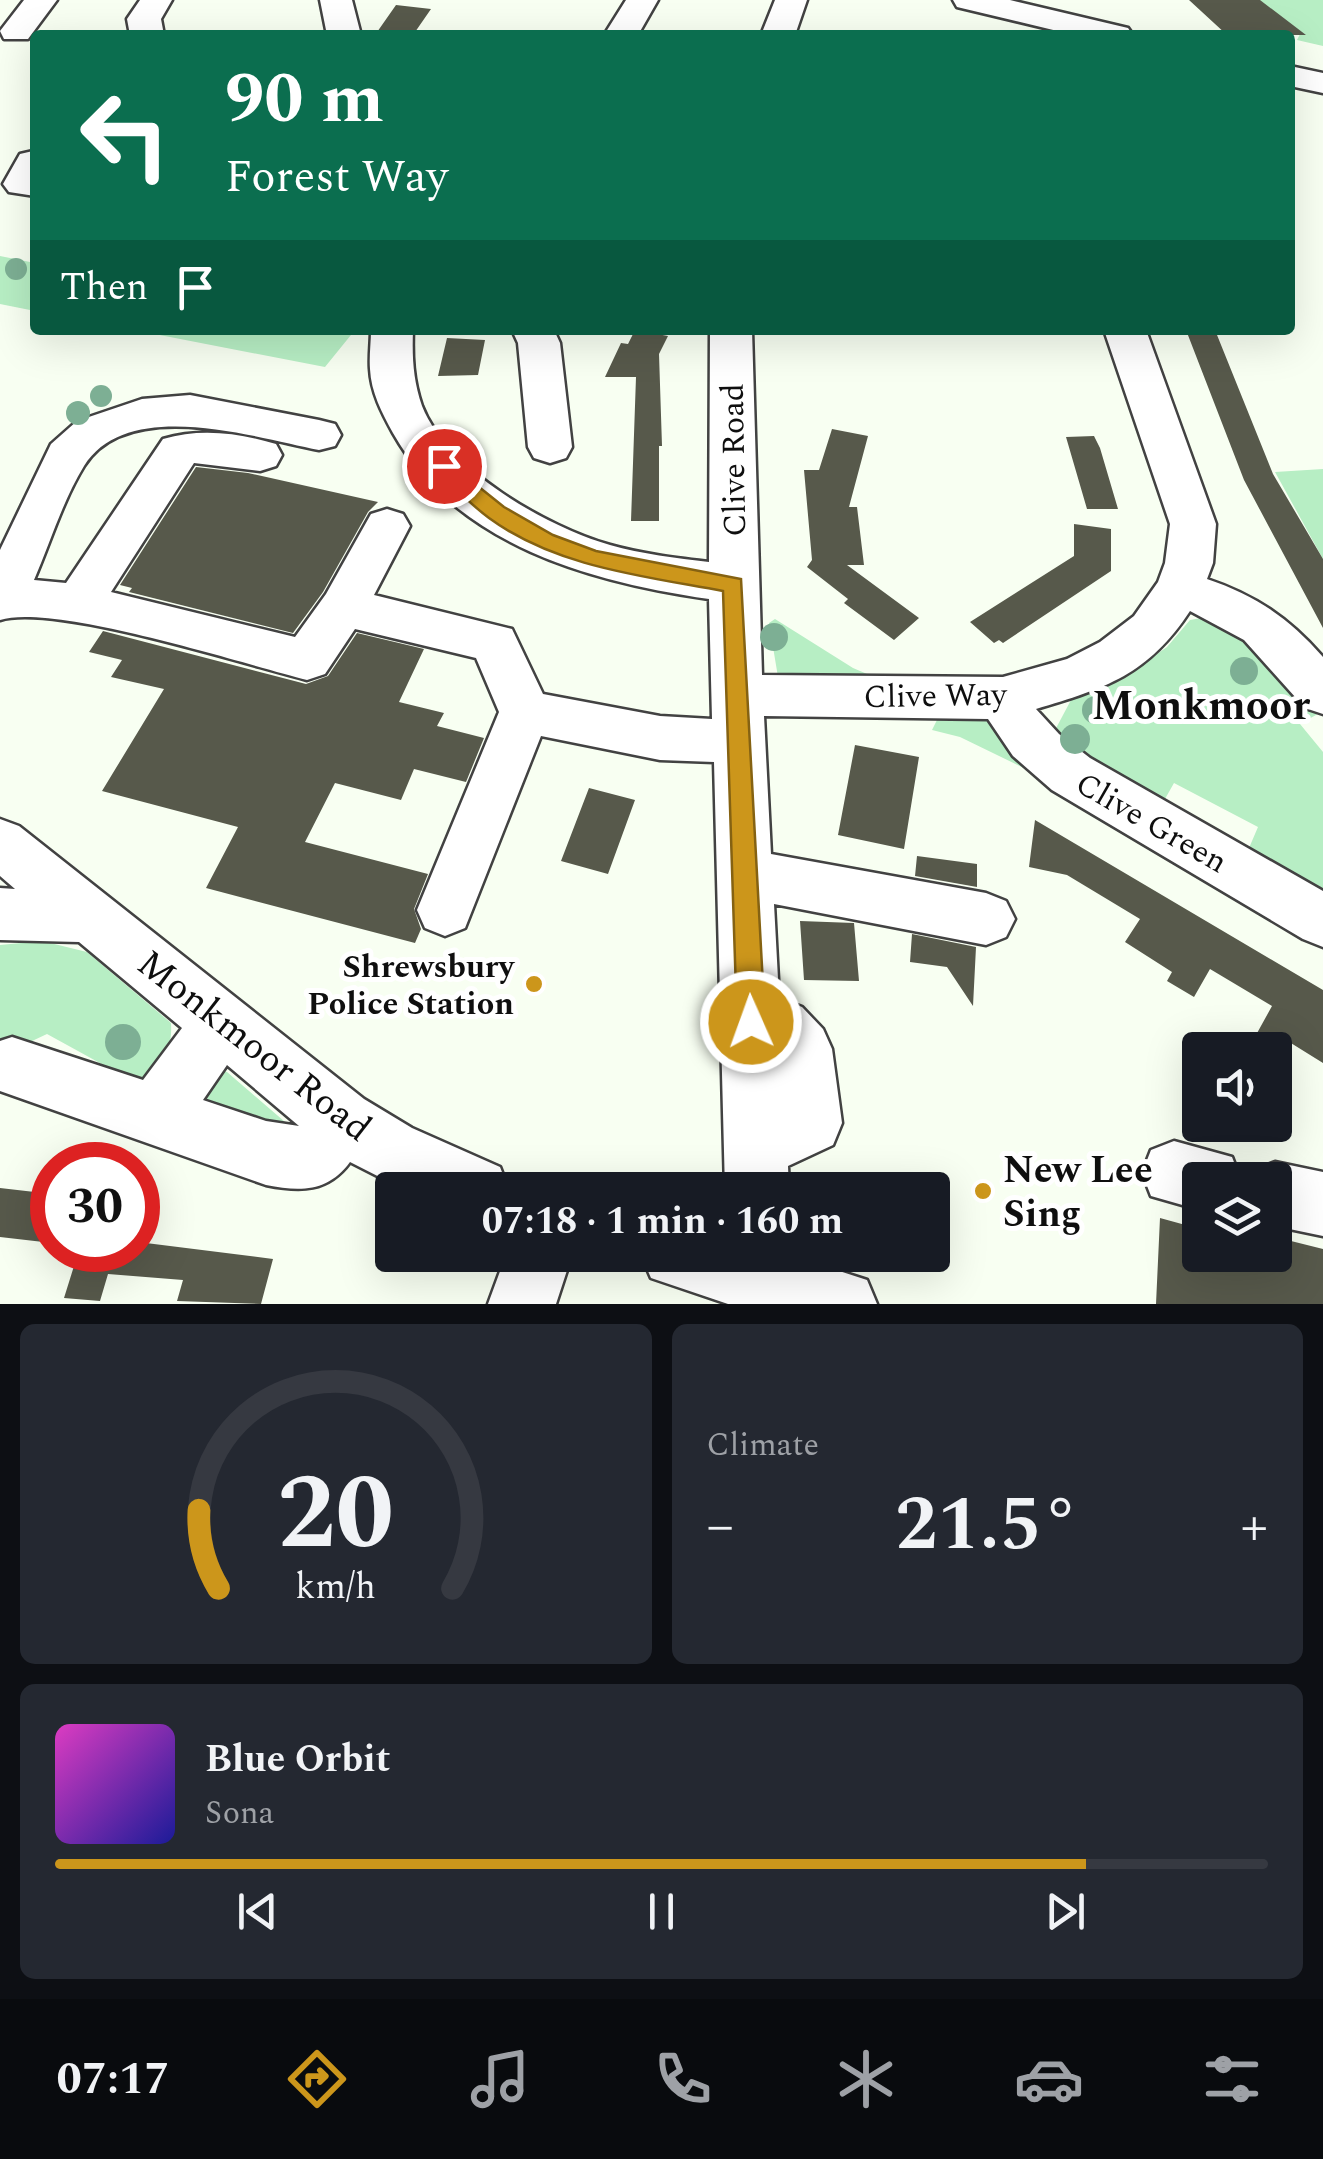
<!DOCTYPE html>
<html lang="en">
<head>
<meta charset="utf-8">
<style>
  body { margin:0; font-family:Spectral,serif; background:#242831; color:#f1f3f6; height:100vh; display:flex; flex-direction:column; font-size:38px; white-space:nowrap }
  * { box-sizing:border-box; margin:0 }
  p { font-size:32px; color:#9ea1a6 }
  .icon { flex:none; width:55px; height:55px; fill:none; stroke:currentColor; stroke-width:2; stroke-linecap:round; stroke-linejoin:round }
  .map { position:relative; height:1304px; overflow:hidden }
  .drawer { display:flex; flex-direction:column; gap:20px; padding:20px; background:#0d0f14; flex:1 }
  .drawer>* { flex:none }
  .hud { position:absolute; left:30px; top:30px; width:1265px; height:305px; border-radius:10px; box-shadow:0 10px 40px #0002; background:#0b6e4f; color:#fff; overflow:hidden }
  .buttons { position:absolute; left:1182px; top:1032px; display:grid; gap:20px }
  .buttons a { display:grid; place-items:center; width:110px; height:110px; border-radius:10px; background:#171b24; box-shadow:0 10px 40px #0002; font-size:50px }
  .speed { position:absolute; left:30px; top:1142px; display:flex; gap:20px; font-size:50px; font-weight:700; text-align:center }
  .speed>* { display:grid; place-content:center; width:130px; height:130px; border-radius:50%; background:#171b24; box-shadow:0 10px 40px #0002; line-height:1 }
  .speed .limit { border:15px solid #d22; background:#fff; color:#111 }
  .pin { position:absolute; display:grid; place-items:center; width:85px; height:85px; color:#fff; margin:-42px; border:5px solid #fff; border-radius:50%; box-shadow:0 2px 10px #0007 }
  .me { position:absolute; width:110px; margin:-55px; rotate:358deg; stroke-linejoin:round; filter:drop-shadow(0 0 8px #0008) }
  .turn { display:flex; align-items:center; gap:35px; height:210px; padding:0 30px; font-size:45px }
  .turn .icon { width:130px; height:130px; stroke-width:2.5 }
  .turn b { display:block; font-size:70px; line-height:85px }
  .then { display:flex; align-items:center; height:95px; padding:0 30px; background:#0003; gap:20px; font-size:38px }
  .big { font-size:75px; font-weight:700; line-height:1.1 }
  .drawer .tile { flex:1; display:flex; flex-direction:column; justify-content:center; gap:15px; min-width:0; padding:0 35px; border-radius:15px; background:#242831 }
  .drawer .dial { align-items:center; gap:0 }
  .dial svg { height:260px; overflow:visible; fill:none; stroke:#363941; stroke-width:7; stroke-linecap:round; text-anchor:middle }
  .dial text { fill:#f1f3f6; stroke:none }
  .song { display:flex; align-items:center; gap:30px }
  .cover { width:120px; height:120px; border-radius:15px; background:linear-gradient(135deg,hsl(310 70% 55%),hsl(240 70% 35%)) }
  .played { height:10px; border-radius:5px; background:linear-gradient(90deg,#cc961b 85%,#363941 85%) }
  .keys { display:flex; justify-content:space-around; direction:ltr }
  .heat { display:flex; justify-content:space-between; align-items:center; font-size:55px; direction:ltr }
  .drawer .tiles { flex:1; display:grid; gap:20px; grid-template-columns:1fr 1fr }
  .tile:last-child { grid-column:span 2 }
  .trip { position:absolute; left:375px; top:1172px; width:575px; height:100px; border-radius:10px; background:#171b24; box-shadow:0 10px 40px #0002; font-weight:700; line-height:100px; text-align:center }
  .dock { display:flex; height:160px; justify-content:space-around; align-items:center; background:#090b0e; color:#9ea1a6 }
  .dock .icon { width:70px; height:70px }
  .dock .selected { color:#cc961b }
  .dock b { font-size:45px; color:#f1f3f6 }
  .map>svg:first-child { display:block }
  .green { fill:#b7eec4 }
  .building { fill:#57594b }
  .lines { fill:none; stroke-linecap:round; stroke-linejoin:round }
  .minor-casing { stroke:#424242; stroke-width:5 }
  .minor { fill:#fff; fill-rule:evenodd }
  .tree { fill:#7daf94 }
  .route { fill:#cc961b; stroke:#856212; stroke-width:2.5 }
  .poi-dot { fill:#cc961b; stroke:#fff; stroke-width:4 }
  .labels { text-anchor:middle; stroke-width:10; stroke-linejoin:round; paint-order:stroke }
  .street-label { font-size:32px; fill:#0f0f0f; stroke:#fff }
  .poi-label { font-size:32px; font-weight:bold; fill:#0f0f0f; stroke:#fff; text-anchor:end }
  .near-street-label { font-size:38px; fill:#0f0f0f; stroke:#fff }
  .near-poi-label { font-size:38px; font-weight:bold; fill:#0f0f0f; stroke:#fff; text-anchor:start }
  .district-label { font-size:42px; font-weight:bold; fill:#0f0f0f; stroke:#fff }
</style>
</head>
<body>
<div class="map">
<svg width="1323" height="1304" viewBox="0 0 1323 1304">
  <rect width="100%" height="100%" fill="#f8fff2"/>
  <path class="green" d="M 1239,0 L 1323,0 L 1323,46 L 1297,40 L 1300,34 L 1284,35 Z
    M 0,256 L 35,263 L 35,311 L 0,304 Z
    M 134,330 L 355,330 L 325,367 Z
    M 1323,469 L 1323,559 L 1275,472 Z
    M 1218,615 L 1323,711 L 1300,724 L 1323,752 L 1323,897 L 1246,855 L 1258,827 L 1174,783 L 1161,806 L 1071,755 L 1054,732 L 1071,700 L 1128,674 L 1167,647 L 1190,620 Z
    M 775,619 L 853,668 L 886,682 L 778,677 L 769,623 Z
    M 940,714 C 1002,717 1001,720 1032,772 L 960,737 L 932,730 Z
    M 42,941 L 87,952 L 171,1023 C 173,1053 160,1065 138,1084 L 47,1034 L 0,1056 L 0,945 Z
    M 215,1068 L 227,1072 L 299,1134 L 196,1112 Z"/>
  <path class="building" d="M 1189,0 L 1260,0 L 1306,35 L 1227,35 Z
    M 396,5 L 431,9 L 413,35 L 375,35 Z
    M 635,330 L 668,336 L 659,354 L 662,446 L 659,446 L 659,521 L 631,521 L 636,377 L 605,377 L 621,343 L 628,344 Z
    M 1186,330 L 1215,330 L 1273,474 L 1323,559 L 1323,628 L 1244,480 Z
    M 447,338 L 485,340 L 478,375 L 438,376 Z
    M 832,429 L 868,436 L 849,507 L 857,507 L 864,565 L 847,565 L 919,618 L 894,640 L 844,603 L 848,599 L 807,567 L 812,560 L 804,470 L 819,470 Z
    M 1094,436 L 1100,448 L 1118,509 L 1087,509 L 1066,437 Z
    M 196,467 L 248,473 L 378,502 L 368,512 L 323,592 L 293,633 L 129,592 L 132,588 L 120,585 Z
    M 1074,524 L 1111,529 L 1111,571 L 1003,643 L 999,640 L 994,643 L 970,622 L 1074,556 Z
    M 103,631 L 306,684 L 328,676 L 357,633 L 424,649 L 399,702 L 444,713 L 437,726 L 484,738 L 466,782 L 414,769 L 401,800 L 335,783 L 305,842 L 428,874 L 414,909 L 421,929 L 415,943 L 206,888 L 238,827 L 102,791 L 164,689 L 111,677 L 122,660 L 89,652 Z
    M 855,745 L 919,757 L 904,849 L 838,835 Z
    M 589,788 L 635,800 L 608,874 L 561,861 Z
    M 1035,820 L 1323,990 L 1323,1063 L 1286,1040 L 1281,1050 L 1256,1035 L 1272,1006 L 1210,969 L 1194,997 L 1167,981 L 1172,972 L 1125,942 L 1140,919 L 1067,875 L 1029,867 Z
    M 917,856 L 977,864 L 977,887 L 915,876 Z
    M 800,921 L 854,923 L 859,981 L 804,980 Z
    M 912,934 L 976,947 L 973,1006 L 947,967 L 910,962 Z
    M 0,1188 L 52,1194 L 52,1243 L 0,1237 Z
    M 1160,1218 L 1200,1229 L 1200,1255 L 1275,1255 L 1275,1237 L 1323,1249 L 1323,1304 L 1156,1304 Z
    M 138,1242 L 273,1259 L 261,1304 L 177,1301 L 183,1280 L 108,1274 L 100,1301 L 64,1298 L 79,1250 L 138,1250 Z"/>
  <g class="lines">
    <defs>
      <path id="minor" d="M 24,0 L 57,0 L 28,39 L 4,39 L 0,31 Z
        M 140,0 L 172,0 L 161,19 L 164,35 L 130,35 L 127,19 Z
        M 320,0 L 352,0 L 361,35 L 327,35 Z
        M 626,0 L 658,0 L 638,35 L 604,35 Z
        M 775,0 L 807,0 L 795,35 L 761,35 Z
        M 953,0 L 1010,0 L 1128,28 L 1133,35 L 1074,35 L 957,7 Z
        M 1290,66 L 1323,73 L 1323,93 L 1290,86 Z
        M 33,151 L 35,196 L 9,192 L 3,184 L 20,154 Z
        M 371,330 L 413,330 C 412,357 413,380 422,406 C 447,470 547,527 610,545 C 642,554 676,558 709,562 L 710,330 L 752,330 L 762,675 L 1003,677 L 1067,659 L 1100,642 L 1134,616 L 1158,582 L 1165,563 L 1170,524 L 1104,330 L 1146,330 L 1216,524 L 1213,563 L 1207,579 C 1255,595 1289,618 1323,657 L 1323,714 L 1305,708 L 1244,640 L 1190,611 C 1148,675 1106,688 1036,709 L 1059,734 L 1090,758 L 1323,891 L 1323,947 L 1303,939 L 1052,790 L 1013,756 L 988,719 L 764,716 L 771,854 L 986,893 L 1006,901 L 1015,919 L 1006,937 L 986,945 L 774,904 L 779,998 L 802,1007 L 823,1029 L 832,1049 L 842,1123 L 833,1145 L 788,1166 L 789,1190 L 725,1190 L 714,762 L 660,760 L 541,736 L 465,928 L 445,936 L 425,928 L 417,910 L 499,712 L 476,658 L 355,629 L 325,674 L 307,680 C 244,664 54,603 0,620 L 0,550 L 51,444 L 77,421 L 142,399 L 190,395 L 319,420 L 335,424 L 341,435 L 335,446 L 319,450 C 256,438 128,396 84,466 C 63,500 50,543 34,580 L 66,583 L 163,439 C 201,428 238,433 276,444 L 282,455 L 276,466 L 260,471 L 194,463 L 111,592 L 295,637 L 326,594 L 371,514 L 387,509 L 403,514 L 410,526 L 374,595 L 512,629 L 543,694 L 660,716 L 712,719 L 709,599 C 591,582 456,545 393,433 C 382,413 371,392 370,369 C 369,356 371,343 371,330 Z
        M 512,330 L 554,330 L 560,343 L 572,447 L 566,458 L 550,463 L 534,458 L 528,447 L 518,343 Z
        M 0,819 L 19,826 L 364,1099 L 412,1128 L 500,1167 L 509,1190 L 405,1190 L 350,1162 C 328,1192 301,1192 266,1185 L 0,1091 L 0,1041 L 12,1037 L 143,1080 L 182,1028 L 79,942 L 0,940 L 0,888 L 15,889 L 0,876 ZM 227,1065 L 299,1126 L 266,1121 L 203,1100 Z
        M 1174,1141 L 1232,1157 L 1241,1180 L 1200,1180 L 1200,1210 L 1151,1196 L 1142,1173 L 1151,1150 Z
        M 1275,1162 L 1323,1172 L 1323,1236 L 1275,1226 L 1275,1180 L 1249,1180 L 1252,1171 Z
        M 506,1255 L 572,1255 L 556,1304 L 488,1304 Z
        M 641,1255 L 790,1255 L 867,1280 L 877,1304 L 728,1304 L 651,1278 Z"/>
    </defs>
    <use href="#minor" class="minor-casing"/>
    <use href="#minor" class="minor"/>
  </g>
  <g class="tree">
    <circle cx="16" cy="269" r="11"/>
    <circle cx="101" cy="396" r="11"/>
    <circle cx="78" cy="413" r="12"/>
    <circle cx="774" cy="637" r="14"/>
    <circle cx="1244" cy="671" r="14"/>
    <circle cx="1096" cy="710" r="14"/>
    <circle cx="1075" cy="739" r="15"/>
    <circle cx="123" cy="1042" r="18"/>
  </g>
  <path class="route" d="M 444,459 L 504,507 L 553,535 L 596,551 L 741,579 L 765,1022 L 761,1032 L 751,1035 L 741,1032 L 737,1022 L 723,591 C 643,576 556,567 489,518 C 470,504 454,487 437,471 L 434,466 L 437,461 Z"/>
  <g class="poi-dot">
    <circle cx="534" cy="984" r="10"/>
    <circle cx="983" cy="1191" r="10"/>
  </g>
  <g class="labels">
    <g class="street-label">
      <text transform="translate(733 460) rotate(-91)" y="11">Clive Road</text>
      <text transform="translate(935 695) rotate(-1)" y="11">Clive Way</text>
      <text transform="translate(1152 822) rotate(30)" y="11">Clive Green</text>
    </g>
    <g class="poi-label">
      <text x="514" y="977">Shrewsbury<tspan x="514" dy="37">Police Station</tspan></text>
    </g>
    <g class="near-street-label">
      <text transform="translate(255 1045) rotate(38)" y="13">Monkmoor Road</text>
    </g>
    <g class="near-poi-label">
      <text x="1003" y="1182">New Lee<tspan x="1003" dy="44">Sing</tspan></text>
    </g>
    <g class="district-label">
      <text x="1201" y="719">Monkmoor</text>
    </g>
  </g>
</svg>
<div class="buttons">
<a><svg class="icon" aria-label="sound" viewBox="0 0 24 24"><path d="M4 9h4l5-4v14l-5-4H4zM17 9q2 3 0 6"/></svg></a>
<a><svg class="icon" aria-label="layers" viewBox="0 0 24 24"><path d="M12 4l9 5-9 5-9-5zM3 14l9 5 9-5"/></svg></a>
</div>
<div class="speed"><div class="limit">30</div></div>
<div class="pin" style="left:444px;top:466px;background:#d93025"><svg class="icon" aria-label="arrive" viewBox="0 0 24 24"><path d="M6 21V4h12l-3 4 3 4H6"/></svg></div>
<svg class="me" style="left:751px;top:1022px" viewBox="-20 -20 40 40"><circle r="17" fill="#cc961b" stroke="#fff" stroke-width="3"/><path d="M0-11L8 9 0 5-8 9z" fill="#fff"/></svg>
<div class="trip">07:18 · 1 min · 160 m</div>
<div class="hud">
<div class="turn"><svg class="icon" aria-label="left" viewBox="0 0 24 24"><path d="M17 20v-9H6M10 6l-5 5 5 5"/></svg><div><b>90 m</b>Forest Way</div></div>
<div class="then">Then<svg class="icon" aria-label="arrive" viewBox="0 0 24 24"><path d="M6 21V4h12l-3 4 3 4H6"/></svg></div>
</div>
</div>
<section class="drawer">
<div class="tiles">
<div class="tile dial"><svg viewBox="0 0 100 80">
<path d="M14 69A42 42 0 1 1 86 69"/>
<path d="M14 69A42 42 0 0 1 8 45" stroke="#cc961b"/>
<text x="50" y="56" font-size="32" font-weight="700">20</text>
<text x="50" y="72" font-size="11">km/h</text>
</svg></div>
<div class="tile"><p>Climate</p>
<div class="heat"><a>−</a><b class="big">21.5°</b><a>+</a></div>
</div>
<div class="tile">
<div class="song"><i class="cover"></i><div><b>Blue Orbit</b><p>Sona</p></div></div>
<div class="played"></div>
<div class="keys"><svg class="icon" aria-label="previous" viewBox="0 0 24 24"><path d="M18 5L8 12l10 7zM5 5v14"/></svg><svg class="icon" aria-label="pause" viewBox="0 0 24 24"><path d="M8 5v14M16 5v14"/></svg><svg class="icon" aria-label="next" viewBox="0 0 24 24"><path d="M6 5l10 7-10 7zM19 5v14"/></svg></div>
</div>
</div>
</section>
<nav class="dock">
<b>07:17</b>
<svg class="icon selected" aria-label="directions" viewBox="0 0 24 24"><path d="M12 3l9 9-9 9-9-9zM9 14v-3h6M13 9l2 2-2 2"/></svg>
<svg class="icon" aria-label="music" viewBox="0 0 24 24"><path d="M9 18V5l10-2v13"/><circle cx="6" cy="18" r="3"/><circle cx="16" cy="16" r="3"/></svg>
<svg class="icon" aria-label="phone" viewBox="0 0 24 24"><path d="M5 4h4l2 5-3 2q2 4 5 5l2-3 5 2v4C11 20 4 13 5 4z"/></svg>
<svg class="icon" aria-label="climate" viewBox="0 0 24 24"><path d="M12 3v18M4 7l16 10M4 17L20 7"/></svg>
<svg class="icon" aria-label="car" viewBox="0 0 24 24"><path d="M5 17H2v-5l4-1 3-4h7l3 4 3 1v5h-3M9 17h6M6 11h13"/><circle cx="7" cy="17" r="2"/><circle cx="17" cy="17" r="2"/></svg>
<svg class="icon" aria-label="filters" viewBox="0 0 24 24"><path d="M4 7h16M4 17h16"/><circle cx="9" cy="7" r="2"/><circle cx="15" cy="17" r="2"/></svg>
</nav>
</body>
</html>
